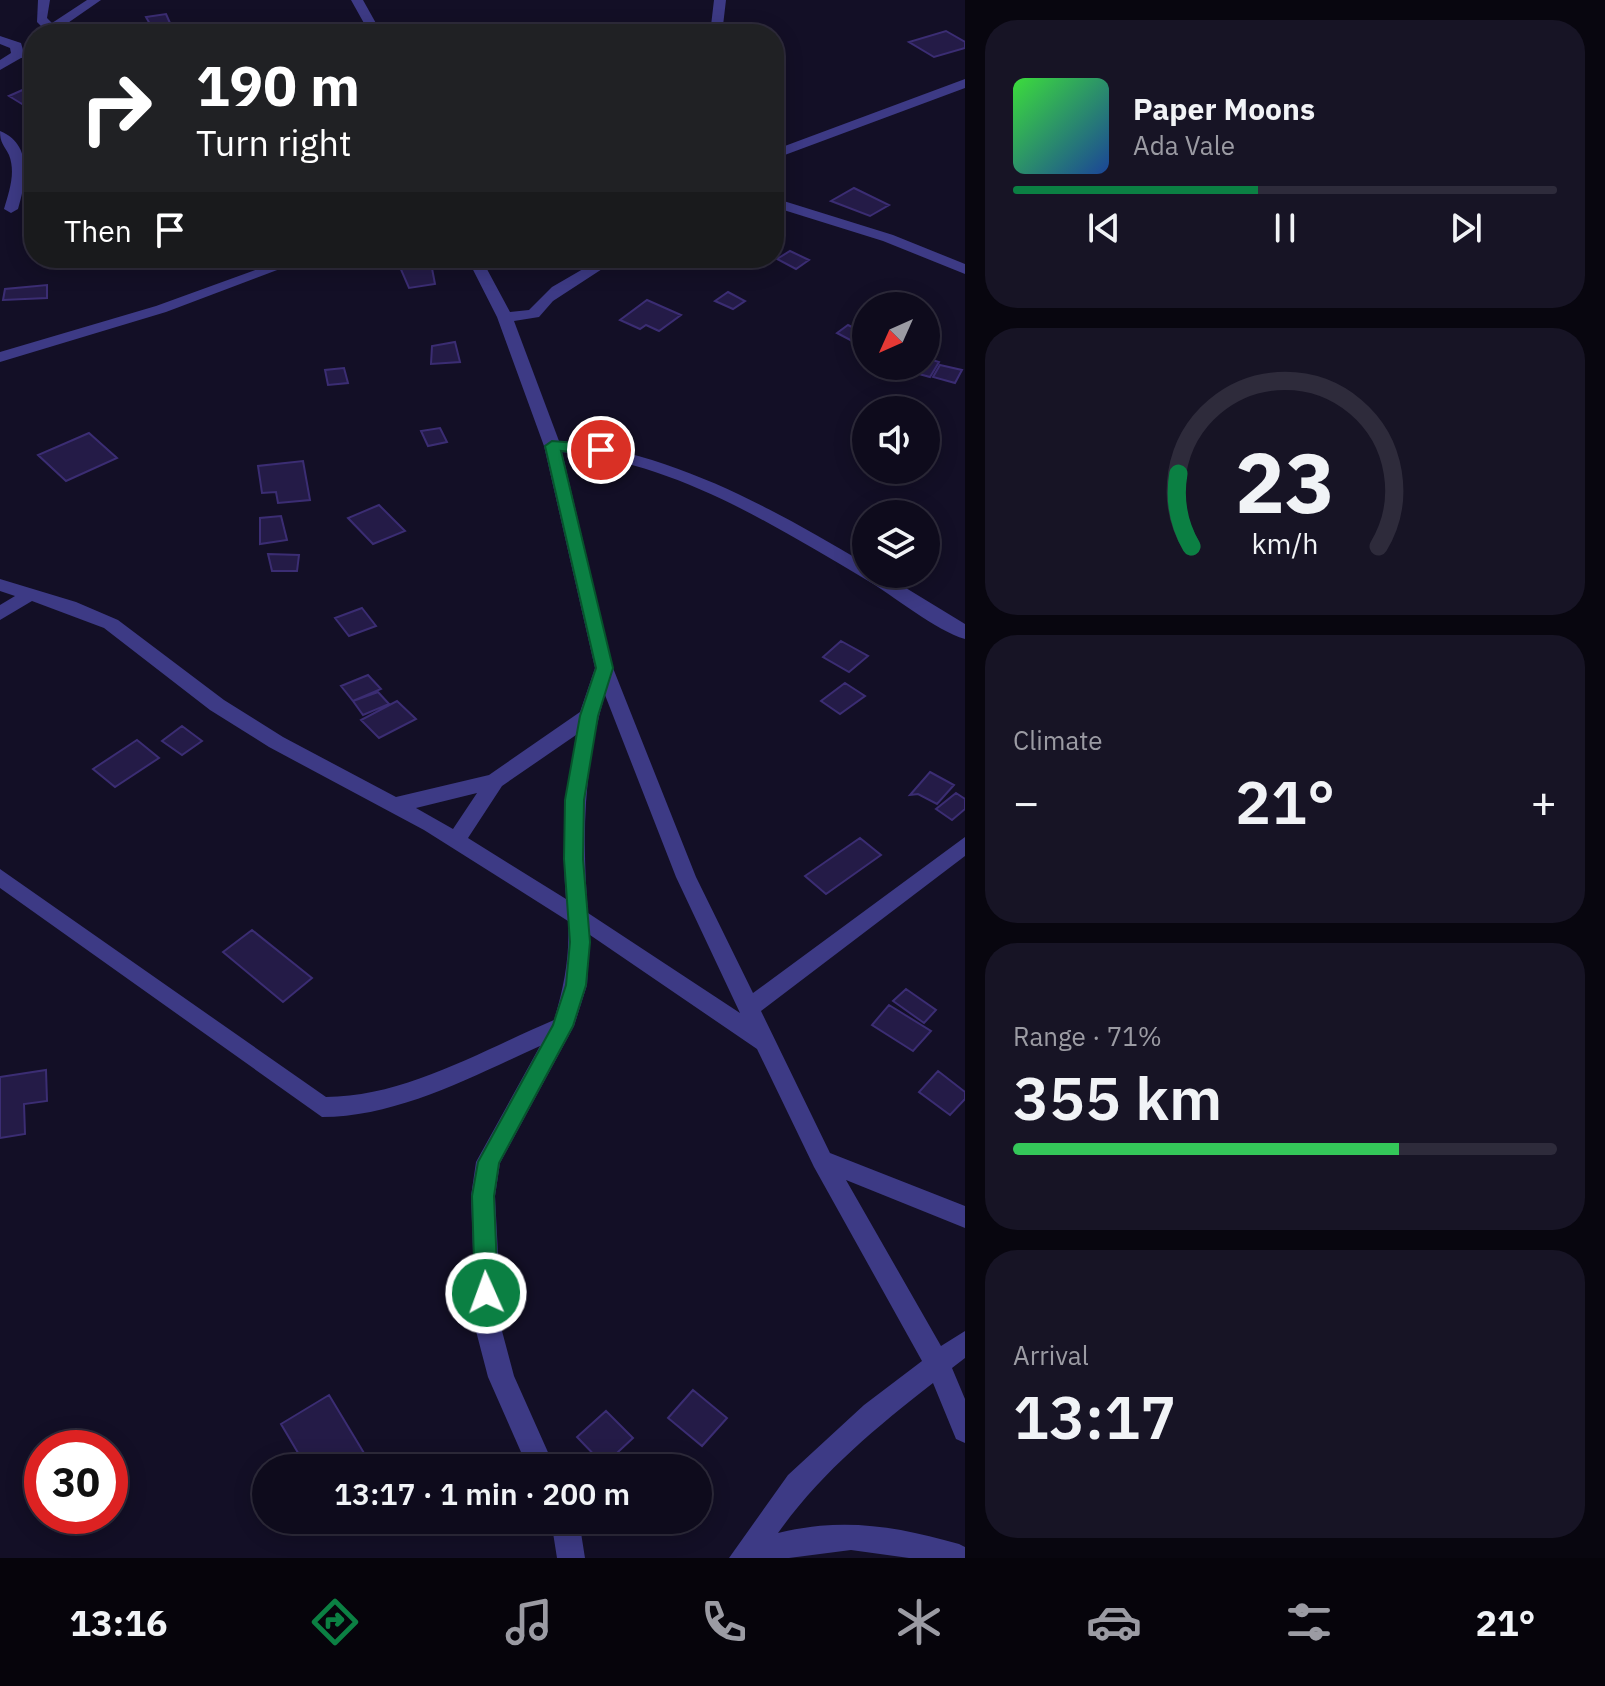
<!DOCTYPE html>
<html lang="en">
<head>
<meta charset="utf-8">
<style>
  body { margin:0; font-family:"IBM Plex Sans",sans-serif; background:#171425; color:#f1f3f6; height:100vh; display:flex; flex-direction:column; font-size:30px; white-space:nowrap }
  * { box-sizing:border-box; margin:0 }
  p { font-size:26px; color:#9b9ba3 }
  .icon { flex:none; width:44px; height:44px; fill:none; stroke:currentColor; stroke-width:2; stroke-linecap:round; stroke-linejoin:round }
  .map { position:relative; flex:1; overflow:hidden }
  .side { display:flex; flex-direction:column; gap:20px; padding:20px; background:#08060f; width:640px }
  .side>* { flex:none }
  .guide { position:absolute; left:24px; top:24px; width:760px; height:244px; border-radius:32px; box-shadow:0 4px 20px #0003,0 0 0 2px #2e2b3b; background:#202124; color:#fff; overflow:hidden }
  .needle { width:52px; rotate:225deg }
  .controls { position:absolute; left:852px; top:292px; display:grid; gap:16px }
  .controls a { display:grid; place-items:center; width:88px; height:88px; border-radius:50%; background:#0e0b1c; box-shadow:0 4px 20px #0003,0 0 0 2px #2e2b3b; font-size:40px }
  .speed { position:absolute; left:24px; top:1430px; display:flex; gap:16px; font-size:40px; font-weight:700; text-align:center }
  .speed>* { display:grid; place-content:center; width:104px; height:104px; border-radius:50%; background:#0e0b1c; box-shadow:0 4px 20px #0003,0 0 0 2px #2e2b3b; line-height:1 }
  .speed .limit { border:12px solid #d22; background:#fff; color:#111 }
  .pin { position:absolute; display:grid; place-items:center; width:68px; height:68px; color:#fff; margin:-34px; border:4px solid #fff; border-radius:50%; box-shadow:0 2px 8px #0007 }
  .me { position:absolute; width:88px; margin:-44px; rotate:358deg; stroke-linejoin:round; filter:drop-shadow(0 0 6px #0008) }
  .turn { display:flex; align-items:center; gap:28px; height:168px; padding:0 40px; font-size:36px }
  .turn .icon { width:104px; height:104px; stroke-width:2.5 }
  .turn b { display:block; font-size:56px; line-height:68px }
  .then { display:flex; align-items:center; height:76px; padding:0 40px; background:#0003; gap:16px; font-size:30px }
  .big { font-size:60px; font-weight:600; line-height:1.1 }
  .side .widget { flex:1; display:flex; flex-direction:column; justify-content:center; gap:12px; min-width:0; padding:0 28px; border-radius:32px; background:#171425 }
  .side .dial { align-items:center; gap:0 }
  .dial svg { height:208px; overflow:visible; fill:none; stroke:#2e2b3b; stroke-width:7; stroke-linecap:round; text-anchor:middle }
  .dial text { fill:#f1f3f6; stroke:none }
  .song { display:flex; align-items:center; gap:24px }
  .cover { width:96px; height:96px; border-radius:12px; background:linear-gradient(135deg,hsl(120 70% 55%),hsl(220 70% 35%)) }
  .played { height:8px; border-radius:4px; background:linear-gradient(90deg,#0b8043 45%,#2e2b3b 45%) }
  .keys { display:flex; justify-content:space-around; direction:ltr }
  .heat { display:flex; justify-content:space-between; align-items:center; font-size:44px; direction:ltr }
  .charge { height:12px; border-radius:6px; background:linear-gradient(90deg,#34c759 71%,#2e2b3b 0) }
  .trip { position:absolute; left:252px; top:1454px; width:460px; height:80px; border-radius:40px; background:#0e0b1c; box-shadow:0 4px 20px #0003,0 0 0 2px #2e2b3b; font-weight:600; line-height:80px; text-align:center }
  .menu { display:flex; height:128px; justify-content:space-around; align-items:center; background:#06040b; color:#9b9ba3 }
  .menu .icon { width:56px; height:56px }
  .menu .active { color:#0b8043 }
  .menu b { font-size:36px; color:#f1f3f6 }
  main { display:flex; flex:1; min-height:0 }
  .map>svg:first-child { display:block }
  .building { fill:#241b47; stroke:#3b2d73; stroke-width:2 }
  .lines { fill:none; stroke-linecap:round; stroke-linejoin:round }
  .minor { fill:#3d3a85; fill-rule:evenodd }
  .route { fill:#0b8043; stroke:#07532c; stroke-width:2 }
</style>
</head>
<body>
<main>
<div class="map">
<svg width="965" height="1558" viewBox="0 0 965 1558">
  <rect width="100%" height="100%" fill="#130f26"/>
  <path class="building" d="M 166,14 L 170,23 L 151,26 L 146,17 Z
    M 946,31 L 965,42 L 965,48 L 934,57 L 909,42 Z
    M 27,88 L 34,93 L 34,99 L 22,104 L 9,96 Z
    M 854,188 L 889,205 L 870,216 L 831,201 Z
    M 790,251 L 809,260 L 796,269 L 777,259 Z
    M 396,258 L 430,258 L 435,284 L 409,288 Z
    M 47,285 L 47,298 L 3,300 L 5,289 Z
    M 728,292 L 745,301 L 733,309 L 715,301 Z
    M 647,300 L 681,315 L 659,331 L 646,325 L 640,329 L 620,320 Z
    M 848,325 L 866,334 L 866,338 L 858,344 L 837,333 Z
    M 455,342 L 460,362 L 431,364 L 432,346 Z
    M 926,358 L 939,362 L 930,377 L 904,370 L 907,366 L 926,366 Z
    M 940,365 L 962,370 L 955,383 L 933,377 Z
    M 344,368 L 348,383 L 328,385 L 325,370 Z
    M 440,428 L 447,442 L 428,446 L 421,431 Z
    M 89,433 L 117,458 L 66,481 L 38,455 Z
    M 303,461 L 310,500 L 278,503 L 276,492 L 262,493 L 258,466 Z
    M 379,505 L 405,531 L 373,544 L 348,518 Z
    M 281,516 L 287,540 L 260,544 L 260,518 Z
    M 268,554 L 299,555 L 297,571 L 272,571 Z
    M 362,608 L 376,626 L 349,636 L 335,618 Z
    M 841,641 L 868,656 L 849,672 L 823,657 Z
    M 368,675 L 381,689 L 353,701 L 341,686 Z
    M 845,683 L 865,696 L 840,714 L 821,701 Z
    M 378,692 L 389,704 L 363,715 L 353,701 Z
    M 397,701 L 416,719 L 379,738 L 361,720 Z
    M 182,726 L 202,741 L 182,755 L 162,741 Z
    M 137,740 L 159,758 L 115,787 L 93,769 Z
    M 930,772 L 954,785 L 937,804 L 918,794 L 910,795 Z
    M 956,793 L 965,799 L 965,809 L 952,820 L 936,809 Z
    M 860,838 L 881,855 L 826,894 L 805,876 Z
    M 252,930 L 312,978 L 283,1002 L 223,952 Z
    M 906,989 L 936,1010 L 924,1023 L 893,1001 Z
    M 889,1005 L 931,1031 L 913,1051 L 872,1025 Z
    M 46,1070 L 47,1101 L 24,1104 L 25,1134 L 0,1138 L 0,1077 Z
    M 938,1071 L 965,1092 L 965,1099 L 950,1115 L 919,1092 Z
    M 693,1390 L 727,1418 L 702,1446 L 668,1418 Z
    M 329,1395 L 373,1468 L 307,1468 L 281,1424 Z
    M 606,1411 L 633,1438 L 604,1465 L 577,1437 Z"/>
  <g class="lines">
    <path class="minor" d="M 38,0 L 50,0 L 47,18 L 52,23 L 87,0 L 101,0 L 62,27 L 62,34 L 49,34 L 37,22 Z
      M 351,0 L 363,0 L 382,34 L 370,34 Z
      M 714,0 L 726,0 L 722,34 L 710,34 Z
      M 0,36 L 21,43 L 23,50 L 34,49 L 34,57 L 21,58 L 0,70 L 0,60 L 11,53 L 10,48 L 0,44 Z
      M 965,79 L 965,88 L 774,159 L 774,150 Z
      M 0,131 C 33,144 26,182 18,209 L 11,213 L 4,209 C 9,192 16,173 9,155 C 4,145 0,143 0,131 Z
      M 774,198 L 893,235 L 965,264 L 965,274 L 883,241 L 774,207 Z
      M 288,258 L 309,258 L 166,312 L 0,362 L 0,352 L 156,306 Z
      M 467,258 L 481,258 L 510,312 L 529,310 L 552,287 L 602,258 L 619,258 L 553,301 L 539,317 L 514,321 L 559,441 C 672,452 770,507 866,564 L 866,574 L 883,574 L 965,624 L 965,639 C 936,631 893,595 865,579 C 770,523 674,462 562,452 L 613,668 L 696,877 L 753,993 L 965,837 L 965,856 L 761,1011 L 830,1153 L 965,1206 L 965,1228 L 846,1180 L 941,1346 L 965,1331 L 965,1358 L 952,1368 L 965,1399 L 965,1443 L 956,1439 L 933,1383 C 874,1429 821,1473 778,1533 C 842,1517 896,1526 959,1544 L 965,1547 L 965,1558 L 909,1558 L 851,1550 L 789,1558 L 729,1558 L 788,1475 L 864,1405 L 922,1361 L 814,1167 L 757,1049 L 590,935 L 587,985 L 574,1026 L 500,1163 L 495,1196 L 502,1331 L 514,1376 L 555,1468 L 528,1468 L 488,1377 L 476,1331 L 471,1196 L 476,1162 L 540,1046 C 473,1076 398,1117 322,1117 L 0,888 L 0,869 L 326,1097 C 405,1097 483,1050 554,1020 C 564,987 570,956 568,921 L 424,830 L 269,747 L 210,710 L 104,628 L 32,601 L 0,620 L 0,605 L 15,596 L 0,591 L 0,579 L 76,602 L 118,620 L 224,700 L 283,737 L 396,797 L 489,775 L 580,712 L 595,668 L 544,446 L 497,317 ZM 605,695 L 676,877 L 740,1013 L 588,913 C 582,840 583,766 605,695 ZM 576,735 C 567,790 561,842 566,899 L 468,838 L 502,786 ZM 477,793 L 453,829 L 416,808 Z
      M 551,1520 L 579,1520 L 585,1558 L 557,1558 Z"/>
  </g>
  <path class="route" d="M 552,441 L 601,445 L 608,450 L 601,455 L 561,451 L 613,668 L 598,716 L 584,800 L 583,859 L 590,942 L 586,985 L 573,1026 L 499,1163 L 494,1196 L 498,1293 L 494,1300 L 486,1303 L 478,1300 L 475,1293 L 472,1196 L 478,1162 L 553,1025 L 566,985 L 570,942 L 564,859 L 565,800 L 580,716 L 596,668 L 545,446 Z"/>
</svg>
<div class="controls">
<a><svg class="needle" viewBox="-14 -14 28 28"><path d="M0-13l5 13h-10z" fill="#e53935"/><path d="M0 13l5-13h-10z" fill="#9b9ba3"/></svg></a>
<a><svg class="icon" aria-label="sound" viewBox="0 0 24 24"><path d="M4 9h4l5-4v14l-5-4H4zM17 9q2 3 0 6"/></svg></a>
<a><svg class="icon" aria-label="layers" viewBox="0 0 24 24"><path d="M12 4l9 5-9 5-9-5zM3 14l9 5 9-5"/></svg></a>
</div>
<div class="speed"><div class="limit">30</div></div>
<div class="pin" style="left:601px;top:450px;background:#d93025"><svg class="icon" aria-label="arrive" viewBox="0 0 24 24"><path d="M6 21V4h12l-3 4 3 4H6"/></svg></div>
<svg class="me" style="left:486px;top:1293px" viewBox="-20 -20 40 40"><circle r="17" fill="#0b8043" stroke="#fff" stroke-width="3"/><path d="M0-11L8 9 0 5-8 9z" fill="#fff"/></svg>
<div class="trip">13:17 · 1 min · 200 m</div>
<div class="guide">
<div class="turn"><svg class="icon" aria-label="right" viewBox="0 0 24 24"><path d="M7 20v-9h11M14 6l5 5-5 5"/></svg><div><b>190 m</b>Turn right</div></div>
<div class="then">Then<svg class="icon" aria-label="arrive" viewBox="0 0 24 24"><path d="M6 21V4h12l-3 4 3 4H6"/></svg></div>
</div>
</div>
<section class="side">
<div class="widget">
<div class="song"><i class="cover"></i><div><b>Paper Moons</b><p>Ada Vale</p></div></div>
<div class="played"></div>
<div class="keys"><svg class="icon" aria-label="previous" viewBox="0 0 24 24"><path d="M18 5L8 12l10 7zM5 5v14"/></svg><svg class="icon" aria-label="pause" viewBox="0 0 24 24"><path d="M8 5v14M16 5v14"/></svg><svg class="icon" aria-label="next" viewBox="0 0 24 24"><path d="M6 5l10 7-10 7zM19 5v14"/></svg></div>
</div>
<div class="widget dial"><svg viewBox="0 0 100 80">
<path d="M14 69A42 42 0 1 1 86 69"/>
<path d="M14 69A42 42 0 0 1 9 41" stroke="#0b8043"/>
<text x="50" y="56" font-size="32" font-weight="700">23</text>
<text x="50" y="72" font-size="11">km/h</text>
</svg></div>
<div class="widget"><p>Climate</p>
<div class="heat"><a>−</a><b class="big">21°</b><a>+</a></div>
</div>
<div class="widget"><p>Range · 71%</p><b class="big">355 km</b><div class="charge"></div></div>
<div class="widget"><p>Arrival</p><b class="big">13:17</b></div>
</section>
</main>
<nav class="menu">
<b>13:16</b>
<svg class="icon active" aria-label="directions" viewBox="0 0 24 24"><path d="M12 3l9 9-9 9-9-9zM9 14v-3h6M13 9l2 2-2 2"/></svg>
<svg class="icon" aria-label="music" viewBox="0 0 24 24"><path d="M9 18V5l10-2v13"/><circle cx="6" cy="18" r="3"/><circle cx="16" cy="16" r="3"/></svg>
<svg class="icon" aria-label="phone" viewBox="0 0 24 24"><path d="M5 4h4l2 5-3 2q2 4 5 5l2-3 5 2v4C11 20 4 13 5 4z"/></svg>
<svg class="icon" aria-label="climate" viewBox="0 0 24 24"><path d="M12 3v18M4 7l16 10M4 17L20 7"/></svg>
<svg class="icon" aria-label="car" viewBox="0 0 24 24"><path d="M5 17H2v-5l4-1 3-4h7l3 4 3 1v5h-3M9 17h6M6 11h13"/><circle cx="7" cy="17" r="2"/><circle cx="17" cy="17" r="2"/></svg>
<svg class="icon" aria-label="filters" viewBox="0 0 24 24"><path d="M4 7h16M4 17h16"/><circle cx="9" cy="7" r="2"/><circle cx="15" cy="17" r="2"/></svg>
<b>21°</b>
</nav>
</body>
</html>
